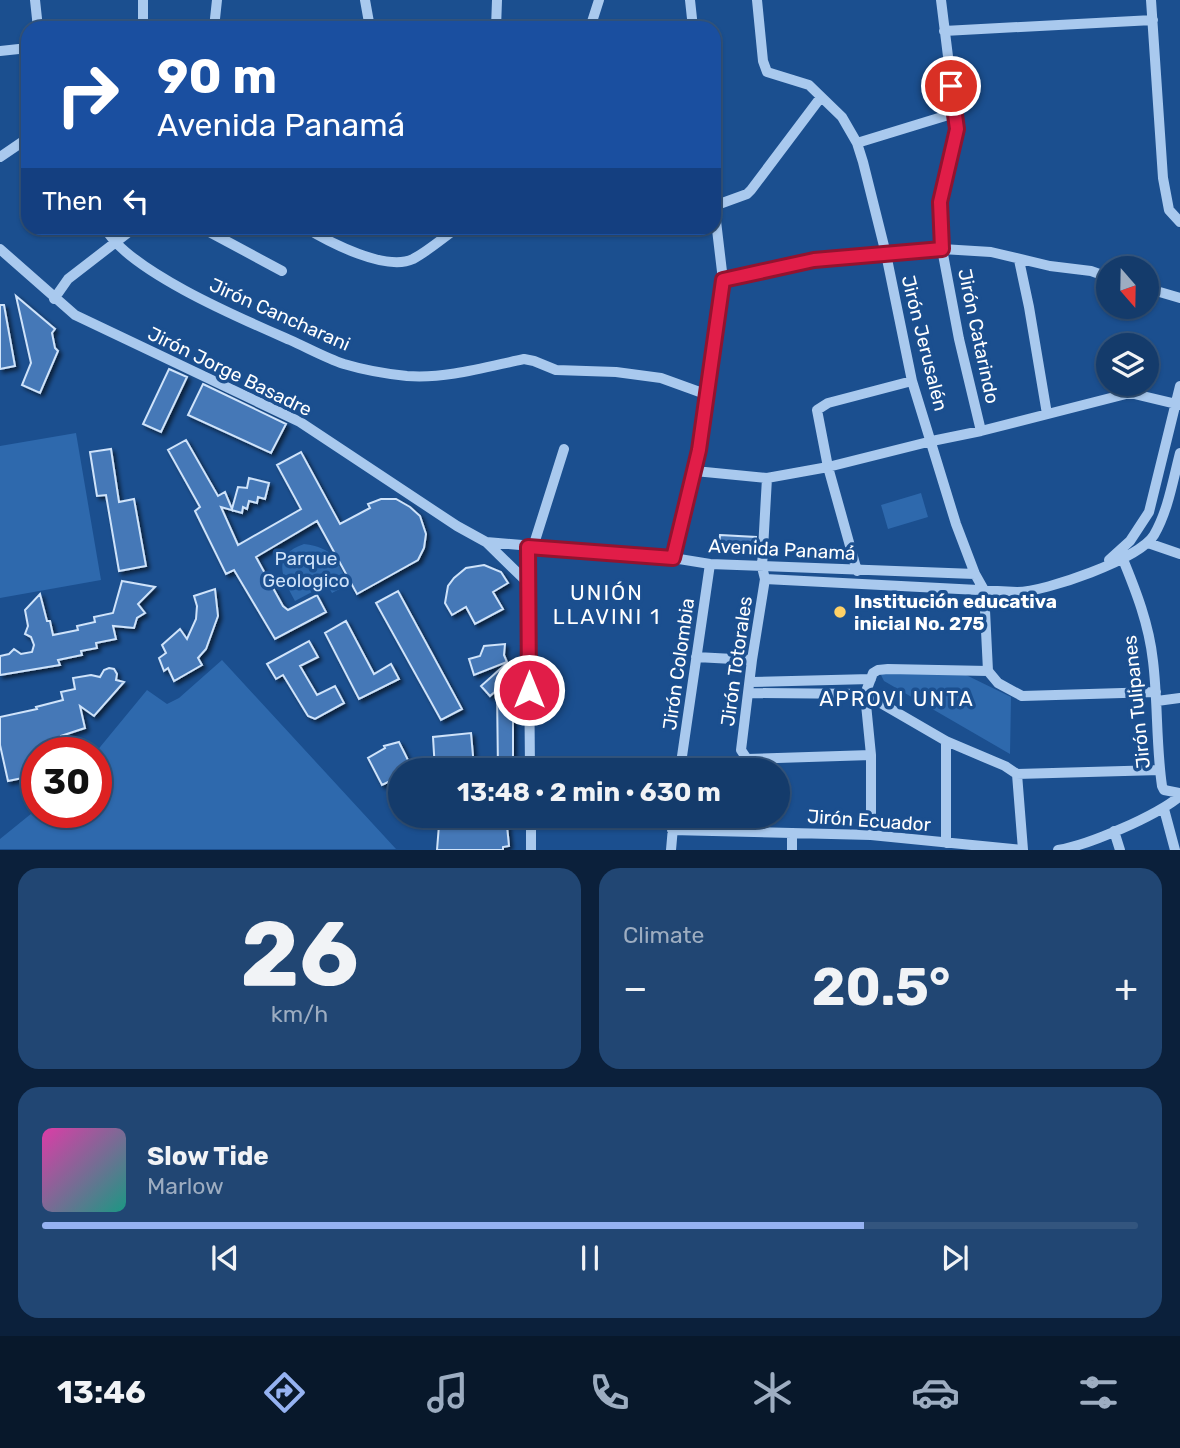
<!DOCTYPE html>
<html lang="en">
<head>
<meta charset="utf-8">
<style>
  body { margin:0; font-family:Rubik,sans-serif; background:#214673; color:#f1f3f6; height:100vh; display:flex; flex-direction:column; font-size:26px; white-space:nowrap }
  * { box-sizing:border-box; margin:0 }
  p { font-size:23px; color:#9dadc1 }
  .icon { flex:none; width:38px; height:38px; fill:none; stroke:currentColor; stroke-width:2; stroke-linecap:round; stroke-linejoin:round }
  .map { position:relative; height:850px; overflow:hidden }
  .side { display:flex; flex-direction:column; gap:18px; padding:18px; background:#0b203b; flex:1 }
  .side>* { flex:none }
  .guide { position:absolute; left:21px; top:21px; width:700px; height:214px; border-radius:21px; box-shadow:0 2px 5px #0004,0 0 0 2px #33557e; background:#1a4fa0; color:#fff; overflow:hidden }
  .needle { width:46px; rotate:160deg }
  .buttons { position:absolute; left:1096px; top:256px; display:grid; gap:14px }
  .buttons a { display:grid; place-items:center; width:63px; height:63px; border-radius:50%; background:#143b6b; box-shadow:0 2px 5px #0004,0 0 0 2px #33557e; font-size:35px }
  .speed { position:absolute; left:21px; top:737px; display:flex; gap:14px; font-size:35px; font-weight:700; text-align:center }
  .speed>* { display:grid; place-content:center; width:91px; height:91px; border-radius:50%; background:#143b6b; box-shadow:0 2px 5px #0004,0 0 0 2px #33557e; line-height:1 }
  .speed .limit { border:10px solid #d22; background:#fff; color:#111 }
  .pin { position:absolute; display:grid; place-items:center; width:60px; height:60px; color:#fff; margin:-30px; border:4px solid #fff; border-radius:50%; box-shadow:0 2px 7px #0007 }
  .me { position:absolute; width:77px; margin:-38px; rotate:0deg; stroke-linejoin:round; filter:drop-shadow(0 0 5px #0008) }
  .turn { display:flex; align-items:center; gap:24px; height:147px; padding:0 21px; font-size:32px }
  .turn .icon { width:91px; height:91px; stroke-width:2.5 }
  .turn b { display:block; font-size:49px; line-height:60px }
  .then { display:flex; align-items:center; height:66px; padding:0 21px; background:#0003; gap:14px; font-size:26px }
  .big { font-size:52px; font-weight:700; line-height:1.1 }
  .side .tile { flex:1; display:flex; flex-direction:column; justify-content:center; gap:10px; min-width:0; padding:0 24px; border-radius:21px; background:#214673 }
  .side .dial { align-items:center; gap:0 }
  .dial b { font-size:91px; line-height:1 }
  .song { display:flex; align-items:center; gap:21px }
  .cover { width:84px; height:84px; border-radius:10px; background:linear-gradient(135deg,hsl(320 70% 55%),hsl(170 70% 35%)) }
  .played { height:7px; border-radius:4px; background:linear-gradient(90deg,#95b2f1 75%,#33557e 75%) }
  .keys { display:flex; justify-content:space-around; direction:ltr }
  .heat { display:flex; justify-content:space-between; align-items:center; font-size:38px; direction:ltr }
  .side .tiles { flex:1; display:grid; gap:18px; grid-template-columns:1fr 1fr }
  .tile:last-child { grid-column:span 2 }
  .trip { position:absolute; left:388px; top:758px; width:402px; height:70px; border-radius:35px; background:#143b6b; box-shadow:0 2px 5px #0004,0 0 0 2px #33557e; font-weight:700; line-height:70px; text-align:center }
  .tab-bar { display:flex; height:112px; justify-content:space-around; align-items:center; background:#08182b; color:#9dadc1 }
  .tab-bar .icon { width:49px; height:49px }
  .tab-bar .active { color:#95b2f1 }
  .tab-bar b { font-size:32px; color:#f1f3f6 }
  .map>svg:first-child { display:block }
  .green { fill:#2e69ad }
  .building { fill:#4478b7; stroke:#cfe3fa; stroke-width:2; filter:url(#shadow) }
  .lines { fill:none; stroke-linecap:round; stroke-linejoin:round }
  .minor { stroke:#a9c9ee; stroke-width:10 }
  .route-casing { stroke:#92132f; stroke-width:18 }
  .route { stroke:#e11d48; stroke-width:12 }
  .poi-dot { fill:#ffd166; stroke:#1b4f8f; stroke-width:2.5 }
  .labels { text-anchor:middle; stroke-width:7; stroke-linejoin:round; paint-order:stroke }
  .street-label { font-size:19px; fill:#fff; stroke:#1b4f8f }
  .park-label { font-size:19px; fill:#cfe3fa; stroke:#1b4f8f }
  .poi-label { font-size:19px; font-weight:bold; fill:#fff; stroke:#1b4f8f; text-anchor:start }
  .neighbourhood-label { font-size:21px; letter-spacing:2px; fill:#fff; stroke:#1b4f8f }
</style>
</head>
<body>
<div class="map">
<svg width="1180" height="850" viewBox="0 0 1180 850">
  <defs>
    <filter id="shadow"><feDropShadow dx="3" dy="3" stdDeviation="2" flood-color="#0009"/></filter>
  </defs>
  <rect width="100%" height="100%" fill="#1b4f8f"/>
  <path class="green" d="M 76,433 L 101,580 L 0,598 L 0,446 Z
    M 921,493 L 928,517 L 888,529 L 881,505 Z
    M 304,544 C 334,548 336,559 349,584 L 332,593 L 327,584 L 295,601 C 282,578 271,555 304,544 Z
    M 222,660 L 396,849 L 0,849 L 0,839 L 37,809 L 37,812 L 96,812 L 96,752 L 147,690 L 167,704 L 179,698 Z
    M 885,672 L 964,674 L 1011,697 L 1010,754 L 884,681 L 881,675 Z"/>
  <path class="building" d="M 16,296 L 55,329 L 52,333 L 55,348 L 58,351 L 40,393 L 22,385 L 31,363 Z
    M 0,305 L 4,305 L 15,366 L 0,369 Z
    M 169,369 L 187,377 L 161,432 L 143,424 Z
    M 203,384 L 286,424 L 271,453 L 188,415 Z
    M 186,440 L 218,496 L 225,492 L 232,509 L 238,487 L 247,488 L 249,478 L 269,483 L 265,499 L 258,497 L 257,503 L 249,501 L 247,509 L 243,507 L 242,513 L 221,507 L 238,545 L 301,509 L 277,465 L 301,452 L 340,524 L 370,508 L 368,504 L 381,499 L 396,499 L 410,507 L 420,516 L 426,534 L 424,548 L 418,560 L 357,594 L 317,521 L 256,557 L 283,606 L 288,610 L 317,595 L 326,612 L 275,639 L 234,570 L 226,574 L 195,511 L 200,507 L 168,450 Z
    M 111,449 L 119,502 L 134,499 L 146,566 L 119,571 L 106,495 L 97,496 L 90,452 Z
    M 720,535 L 756,537 L 756,549 L 719,547 Z
    M 484,565 L 501,572 L 508,583 L 493,592 L 503,609 L 475,624 L 466,607 L 452,615 L 445,603 L 448,586 L 454,578 L 466,568 Z
    M 122,581 L 155,587 L 138,604 L 145,613 L 137,618 L 134,628 L 113,626 L 116,639 L 96,643 L 97,648 L 81,651 L 82,655 L 58,660 L 60,665 L 0,675 L 0,656 L 9,654 L 14,649 L 21,654 L 32,652 L 34,645 L 31,637 L 25,634 L 28,626 L 25,610 L 40,594 L 47,621 L 50,621 L 53,635 L 78,630 L 77,626 L 95,622 L 94,617 L 113,613 Z
    M 215,589 L 218,616 L 206,649 L 198,658 L 202,665 L 174,681 L 168,668 L 164,671 L 159,658 L 166,653 L 162,645 L 180,629 L 187,639 L 196,619 L 197,606 L 194,596 Z
    M 398,591 L 462,709 L 441,720 L 376,603 Z
    M 346,621 L 374,674 L 391,664 L 399,679 L 359,699 L 325,633 Z
    M 309,641 L 318,657 L 300,666 L 317,695 L 335,686 L 344,703 L 315,719 L 308,716 L 283,675 L 276,679 L 267,664 Z
    M 505,644 L 504,655 L 507,662 L 474,675 L 469,659 L 480,656 L 484,646 Z
    M 507,663 L 512,671 L 519,675 L 502,702 L 513,702 L 513,770 L 498,770 L 497,690 L 490,696 L 481,686 Z
    M 109,668 L 114,669 L 117,674 L 116,680 L 124,682 L 94,716 L 80,706 L 85,728 L 61,736 L 65,752 L 37,752 L 37,775 L 8,781 L 0,745 L 0,717 L 37,709 L 36,707 L 63,700 L 61,692 L 75,689 L 73,678 L 91,675 L 100,677 L 104,670 Z
    M 471,733 L 474,767 L 435,770 L 433,737 Z
    M 399,742 L 413,770 L 401,770 L 401,776 L 382,785 L 368,758 L 385,748 L 384,746 Z
    M 435,816 L 447,816 L 447,818 L 506,816 L 509,846 L 503,847 L 503,850 L 437,850 L 439,825 L 436,825 Z"/>
  <g class="lines">
    <path class="minor" d="M 35,0 L 38,28
      M 365,0 L 370,28
      M 690,0 L 693,28
      M 757,0 L 763,61 L 767,72 L 809,85 L 842,117 L 857,143 L 863,162 L 886,254 L 912,381 L 956,524 L 975,574
      M 941,0 L 957,129 L 940,202 L 942,249 L 959,339 L 981,431
      M 1151,0 L 1163,178 L 1169,210 L 1180,222
      M 143,28 L 143,0
      M 214,28 L 217,0
      M 496,28 L 497,0
      M 590,28 L 599,0
      M 944,31 L 1153,20
      M 0,51 L 28,48
      M 857,143 L 955,113
      M 0,157 L 28,138
      M 714,206 L 747,194 L 751,190 L 821,97
      M 105,228 C 128,271 244,320 290,340 C 308,348 326,358 344,364 C 364,370 387,374 407,376 C 446,379 486,367 524,359 L 534,361 L 556,370 L 616,372 L 661,378 L 708,395
      M 202,228 L 282,271
      M 306,228 C 329,242 386,272 413,259 C 428,251 443,238 457,228
      M 0,249 L 75,315 L 300,422 L 457,526 L 486,542 L 528,583
      M 1019,260 L 1029,307 L 1047,414
      M 723,280 L 814,260 L 942,249 L 991,252 L 1050,266 L 1091,271 L 1108,277
      M 1146,288 L 1180,298
      M 54,299 L 68,279 L 134,228
      M 695,471 L 767,478 L 828,467 L 932,441 L 981,431 L 1130,393 L 1180,405
      M 767,478 L 762,567 L 765,579 L 752,660 L 741,750 L 747,759 L 871,755
      M 486,542 L 673,558 L 710,564 L 975,574 L 984,590 L 988,671 L 998,683 L 1022,696 L 1156,692
      M 1148,543 L 1180,554
      M 528,547 L 530,770
      M 533,547 L 564,449
      M 1122,557 C 1136,591 1149,624 1153,661 C 1158,702 1156,745 1162,786 L 1164,790 L 1180,793
      M 673,558 L 695,471 L 703,430 L 723,280 L 714,204
      M 1109,560 L 1130,541 L 1149,512 L 1180,386
      M 857,571 L 828,467 L 817,410 L 828,403 L 912,381
      M 765,579 L 1017,592 C 1045,592 1140,559 1154,535 C 1168,511 1173,480 1180,453
      M 696,657 L 752,660
      M 751,682 L 871,679
      M 749,693 L 865,694 L 946,741 L 1005,766 L 1017,774 L 1160,770
      M 1157,701 L 1180,698
      M 946,741 L 946,843
      M 680,770 L 710,564
      M 1017,774 L 1023,850
      M 1164,809 L 1175,850
      M 531,816 L 531,850
      M 672,830 L 871,835 L 1022,850
      M 1114,831 L 1120,850
      M 792,833 L 792,850
      M 871,835 L 871,755 L 865,694 L 873,673 L 878,670 L 888,669 L 988,671
      M 671,850 L 674,816
      M 1058,850 C 1089,845 1156,816 1180,796"/>
  </g>
  <g class="lines">
    <defs>
      <path id="route" d="M 529,690 L 528,547 L 673,558 L 699,450 L 723,280 L 814,260 L 942,249 L 940,202 L 957,129 L 951,86"/>
    </defs>
    <use href="#route" class="route-casing"/>
    <use href="#route" class="route"/>
  </g>
  <circle class="poi-dot" cx="840" cy="612" r="7"/>
  <g class="labels">
    <g class="street-label">
      <text transform="translate(280 314) rotate(24)" y="7">Jirón Cancharani</text>
      <text transform="translate(979 336) rotate(78)" y="7">Jirón Catarindo</text>
      <text transform="translate(925 343) rotate(76)" y="7">Jirón Jerusalén</text>
      <text transform="translate(230 371) rotate(26)" y="7">Jirón Jorge Basadre</text>
      <text transform="translate(782 549) rotate(3)" y="7">Avenida Panamá</text>
      <text transform="translate(736 661) rotate(-82)" y="7">Jirón Totorales</text>
      <text transform="translate(678 664) rotate(-82)" y="7">Jirón Colombia</text>
      <text transform="translate(1136 702) rotate(-96)" y="7">Jirón Tulipanes</text>
      <text transform="translate(869 820) rotate(4)" y="7">Jirón Ecuador</text>
    </g>
    <g class="park-label">
      <text x="306" y="565">Parque<tspan x="306" dy="22">Geologico</tspan></text>
    </g>
    <g class="poi-label">
      <text x="854" y="608">Institución educativa<tspan x="854" dy="22">inicial No. 275</tspan></text>
    </g>
    <g class="neighbourhood-label">
      <text x="607" y="600">UNIÓN<tspan x="607" dy="24">LLAVINI 1</tspan></text>
      <text x="897" y="706">APROVI UNTA</text>
    </g>
  </g>
</svg>
<div class="buttons">
<a><svg class="needle" viewBox="-14 -14 28 28"><path d="M0-13l5 13h-10z" fill="#e53935"/><path d="M0 13l5-13h-10z" fill="#9dadc1"/></svg></a>
<a><svg class="icon" aria-label="layers" viewBox="0 0 24 24"><path d="M12 4l9 5-9 5-9-5zM3 14l9 5 9-5"/></svg></a>
</div>
<div class="speed"><div class="limit">30</div></div>
<div class="pin" style="left:951px;top:86px;background:#d93025"><svg class="icon" aria-label="arrive" viewBox="0 0 24 24"><path d="M6 21V4h12l-3 4 3 4H6"/></svg></div>
<svg class="me" style="left:529px;top:690px" viewBox="-20 -20 40 40"><circle r="17" fill="#e11d48" stroke="#fff" stroke-width="3"/><path d="M0-11L8 9 0 5-8 9z" fill="#fff"/></svg>
<div class="trip">13:48 · 2 min · 630 m</div>
<div class="guide">
<div class="turn"><svg class="icon" aria-label="right" viewBox="0 0 24 24"><path d="M7 20v-9h11M14 6l5 5-5 5"/></svg><div><b>90 m</b>Avenida Panamá</div></div>
<div class="then">Then<svg class="icon" aria-label="left" viewBox="0 0 24 24"><path d="M17 20v-9H6M10 6l-5 5 5 5"/></svg></div>
</div>
</div>
<section class="side">
<div class="tiles">
<div class="tile dial"><b>26</b><p>km/h</p></div>
<div class="tile"><p>Climate</p>
<div class="heat"><a>−</a><b class="big">20.5°</b><a>+</a></div>
</div>
<div class="tile">
<div class="song"><i class="cover"></i><div><b>Slow Tide</b><p>Marlow</p></div></div>
<div class="played"></div>
<div class="keys"><svg class="icon" aria-label="previous" viewBox="0 0 24 24"><path d="M18 5L8 12l10 7zM5 5v14"/></svg><svg class="icon" aria-label="pause" viewBox="0 0 24 24"><path d="M8 5v14M16 5v14"/></svg><svg class="icon" aria-label="next" viewBox="0 0 24 24"><path d="M6 5l10 7-10 7zM19 5v14"/></svg></div>
</div>
</div>
</section>
<nav class="tab-bar">
<b>13:46</b>
<svg class="icon active" aria-label="directions" viewBox="0 0 24 24"><path d="M12 3l9 9-9 9-9-9zM9 14v-3h6M13 9l2 2-2 2"/></svg>
<svg class="icon" aria-label="music" viewBox="0 0 24 24"><path d="M9 18V5l10-2v13"/><circle cx="6" cy="18" r="3"/><circle cx="16" cy="16" r="3"/></svg>
<svg class="icon" aria-label="phone" viewBox="0 0 24 24"><path d="M5 4h4l2 5-3 2q2 4 5 5l2-3 5 2v4C11 20 4 13 5 4z"/></svg>
<svg class="icon" aria-label="climate" viewBox="0 0 24 24"><path d="M12 3v18M4 7l16 10M4 17L20 7"/></svg>
<svg class="icon" aria-label="car" viewBox="0 0 24 24"><path d="M5 17H2v-5l4-1 3-4h7l3 4 3 1v5h-3M9 17h6M6 11h13"/><circle cx="7" cy="17" r="2"/><circle cx="17" cy="17" r="2"/></svg>
<svg class="icon" aria-label="filters" viewBox="0 0 24 24"><path d="M4 7h16M4 17h16"/><circle cx="9" cy="7" r="2"/><circle cx="15" cy="17" r="2"/></svg>
</nav>
</body>
</html>
